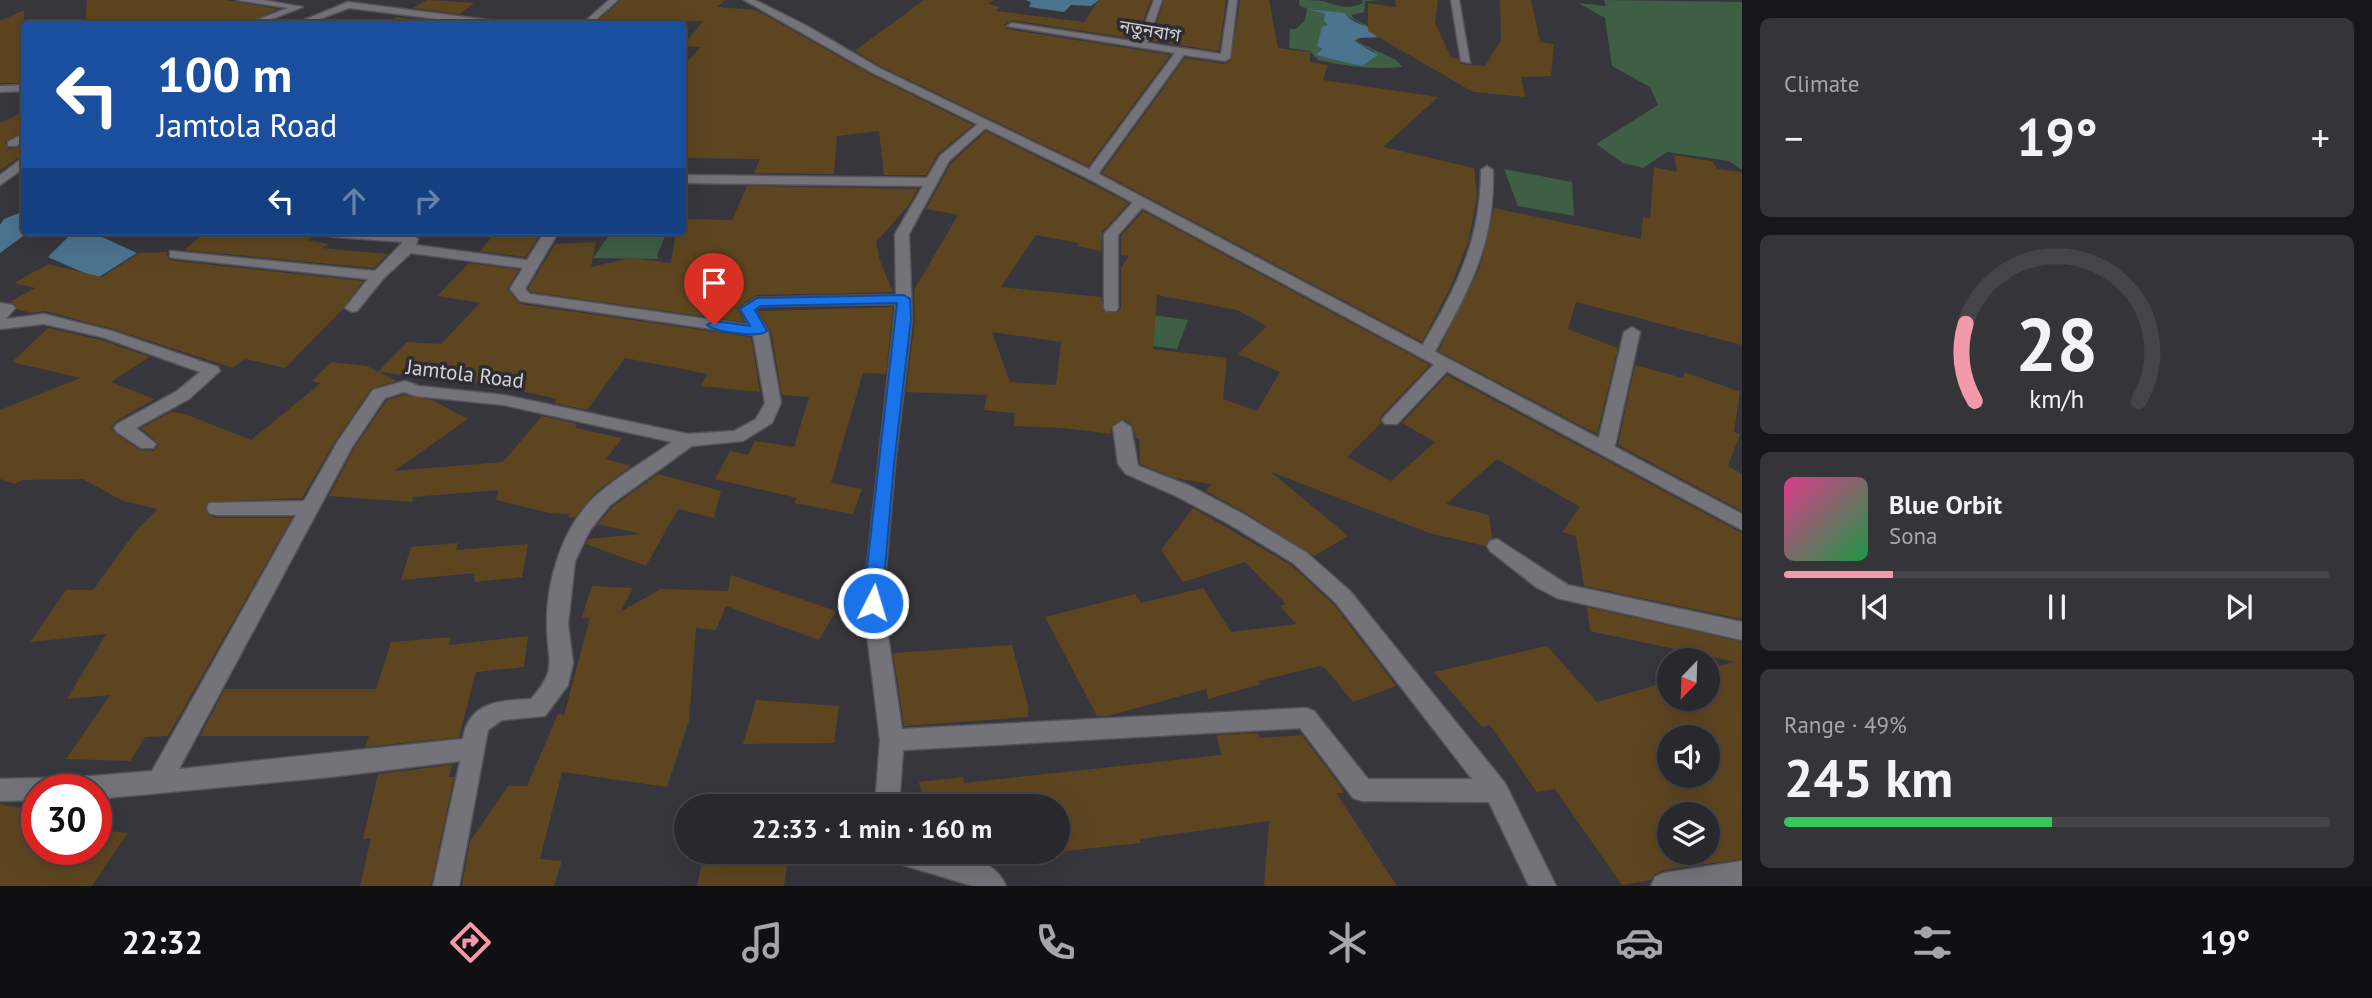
<!DOCTYPE html>
<html lang="en">
<head>
<meta charset="utf-8">
<style>
  body { margin:0; font-family:"PT Sans","Noto Sans Bengali",sans-serif; background:#353439; color:#f1f3f6; height:100vh; display:flex; flex-direction:column; font-size:26px; white-space:nowrap }
  * { box-sizing:border-box; margin:0 }
  p { font-size:23px; color:#a5a6aa }
  .icon { flex:none; width:38px; height:38px; fill:none; stroke:currentColor; stroke-width:2; stroke-linecap:round; stroke-linejoin:round }
  .map { position:relative; flex:1; overflow:hidden }
  .sheet { display:flex; flex-direction:column; gap:18px; padding:18px; background:#171619; width:630px }
  .sheet>* { flex:none }
  .banner { position:absolute; left:21px; top:21px; width:665px; height:214px; border-radius:7px; box-shadow:0 7px 28px #0002,0 0 0 2px #454449; background:#1a4fa0; color:#fff; overflow:hidden }
  .needle { width:46px; rotate:203deg }
  .tools { position:absolute; left:1657px; top:648px; display:grid; gap:14px }
  .tools a { display:grid; place-items:center; width:63px; height:63px; border-radius:50%; background:#29282d; box-shadow:0 7px 28px #0002,0 0 0 2px #454449; font-size:35px }
  .speed { position:absolute; left:21px; top:774px; display:flex; gap:14px; font-size:35px; font-weight:700; text-align:center }
  .speed>* { display:grid; place-content:center; width:91px; height:91px; border-radius:50%; background:#29282d; box-shadow:0 7px 28px #0002,0 0 0 2px #454449; line-height:1 }
  .speed .limit { border:10px solid #d22; background:#fff; color:#111 }
  .pin { position:absolute; display:grid; place-items:center; width:60px; height:60px; color:#fff; margin:-72px -30px; border-radius:50% 50% 50% 0; rotate:-45deg; box-shadow:0 0 7px #0007 }
  .pin .icon { rotate:45deg }
  .me { position:absolute; width:77px; margin:-38px; rotate:5deg; stroke-linejoin:round; filter:drop-shadow(0 0 5px #0008) }
  .turn { display:flex; align-items:center; gap:24px; height:147px; padding:0 21px; font-size:32px }
  .turn .icon { width:91px; height:91px; stroke-width:2.5 }
  .turn b { display:block; font-size:49px; line-height:60px }
  .lanes { display:flex; align-items:center; height:66px; padding:0 21px; background:#0003; justify-content:center; gap:35px; direction:ltr }
  .lanes .off { opacity:.35 }
  .big { font-size:52px; font-weight:700; line-height:1.1 }
  .sheet .tile { flex:1; display:flex; flex-direction:column; justify-content:center; gap:10px; min-width:0; padding:0 24px; border-radius:10px; background:#353439 }
  .sheet .dial { align-items:center; gap:0 }
  .dial svg { height:182px; overflow:visible; fill:none; stroke:#454449; stroke-width:7; stroke-linecap:round; text-anchor:middle }
  .dial text { fill:#f1f3f6; stroke:none }
  .song { display:flex; align-items:center; gap:21px }
  .cover { width:84px; height:84px; border-radius:10px; background:linear-gradient(135deg,hsl(330 70% 55%),hsl(140 70% 35%)) }
  .played { height:7px; border-radius:4px; background:linear-gradient(90deg,#f39aaa 20%,#454449 20%) }
  .keys { display:flex; justify-content:space-around; direction:ltr }
  .heat { display:flex; justify-content:space-between; align-items:center; font-size:38px; direction:ltr }
  .charge { height:10px; border-radius:5px; background:linear-gradient(90deg,#34c759 49%,#454449 0) }
  .trip { position:absolute; left:674px; top:794px; width:396px; height:70px; border-radius:35px; background:#29282d; box-shadow:0 7px 28px #0002,0 0 0 2px #454449; font-weight:700; line-height:70px; text-align:center }
  .dock { display:flex; height:112px; justify-content:space-around; align-items:center; background:#101012; color:#a5a6aa }
  .dock .icon { width:49px; height:49px }
  .dock .on { color:#f39aaa }
  .dock b { font-size:32px; color:#f1f3f6 }
  main { display:flex; flex:1; min-height:0 }
  .map>svg:first-child { display:block }
  .green { fill:#3e5f44; fill-rule:evenodd }
  .water { fill:#4b748f }
  .building { fill:#5d4520; fill-rule:evenodd }
  .lines { fill:none; stroke-linecap:round; stroke-linejoin:round }
  .street-casing { stroke:#545358; stroke-width:3 }
  .secondary-casing { stroke:#545358; stroke-width:3 }
  .street { fill:#74737a; fill-rule:evenodd }
  .secondary { fill:#74737a; fill-rule:evenodd }
  .route { fill:#1a73e8; stroke:#114b97; stroke-width:2 }
  .labels { text-anchor:middle; stroke-width:7; stroke-linejoin:round; paint-order:stroke }
  .far-street-label { font-size:18px; fill:#d2d1d5; stroke:#2d2c32 }
  .street-label { font-size:21px; fill:#d2d1d5; stroke:#2d2c32 }
</style>
</head>
<body>
<main>
<div class="map">
<svg width="1742" height="886" viewBox="0 0 1742 886">
  <rect width="100%" height="100%" fill="#37363c"/>
  <path class="green" d="M 1299,0 C 1306,0 1316,0 1323,1 C 1337,6 1348,10 1363,3 L 1362,0 L 1383,0 L 1365,1 L 1364,12 L 1352,15 L 1353,18 L 1376,30 L 1378,38 L 1360,38 L 1356,41 L 1396,60 L 1402,67 C 1374,70 1345,66 1318,60 L 1310,51 L 1289,48 L 1290,29 L 1296,29 L 1305,20 L 1307,9 L 1299,5 ZM 1309,9 C 1335,11 1361,18 1376,37 L 1359,38 L 1353,41 L 1373,51 L 1374,58 L 1362,65 L 1315,55 C 1328,46 1326,27 1325,14 Z
    M 1604,0 L 1742,2 L 1742,170 L 1729,161 L 1667,152 L 1643,168 L 1623,163 L 1596,144 L 1658,105 L 1650,87 L 1612,66 L 1605,18 L 1578,3 L 1606,6 Z
    M 1504,169 L 1572,182 L 1574,216 L 1518,206 Z
    M 612,231 L 667,231 L 657,256 L 659,259 L 593,258 Z
    M 1139,313 L 1188,320 L 1177,349 L 1127,343 Z"/>
  <path class="water" d="M 1025,0 L 1099,0 L 1091,6 L 1071,5 L 1064,12 L 1029,7 L 1031,2 Z
    M 1308,9 L 1345,13 C 1348,21 1366,26 1375,30 L 1376,37 L 1359,38 L 1354,41 L 1378,55 L 1362,66 L 1315,55 L 1322,49 L 1317,46 L 1322,27 L 1327,25 L 1324,21 L 1325,14 Z
    M 24,207 L 24,231 L 30,231 L 0,253 L 0,225 L 4,219 L 24,211 L 22,209 Z
    M 74,231 L 110,231 L 102,237 L 137,253 L 99,277 L 89,275 L 48,257 Z"/>
  <path class="building" d="M 87,0 L 226,0 L 278,9 L 243,24 L 85,24 Z
    M 427,0 L 429,0 L 474,3 L 460,14 L 413,8 Z
    M 621,0 L 725,0 L 717,7 L 756,10 L 870,74 L 973,125 L 938,154 L 926,175 L 884,175 L 879,131 L 837,136 L 834,174 L 754,173 L 760,159 L 682,158 L 682,67 L 701,47 L 683,46 L 703,21 L 594,24 Z
    M 924,0 L 994,0 L 988,4 L 1000,7 L 995,11 L 1084,22 L 1099,0 L 1151,0 L 1136,39 L 1012,20 L 1004,25 L 1007,29 L 1170,55 L 1088,166 L 880,66 L 852,49 L 856,50 Z
    M 1164,0 L 1226,0 L 1219,51 L 1151,41 Z
    M 1240,0 L 1269,0 L 1278,48 L 1310,52 L 1310,62 L 1328,65 L 1323,80 L 1438,97 L 1383,147 L 1474,168 L 1477,196 L 1468,243 L 1451,286 L 1422,342 L 1102,173 L 1185,58 L 1225,64 L 1231,60 Z
    M 1395,0 L 1438,0 L 1435,23 L 1451,57 L 1458,59 L 1460,64 L 1485,66 L 1501,40 L 1500,0 L 1531,0 L 1540,42 L 1554,44 L 1551,76 L 1521,77 L 1525,97 L 1473,92 L 1368,31 L 1368,3 L 1396,7 Z
    M 24,10 L 24,83 L 0,83 L 0,21 Z
    M 397,17 L 447,23 L 383,24 Z
    M 24,112 L 24,130 L 5,142 L 8,149 L 17,148 L 24,144 L 24,158 L 18,158 L 0,170 L 0,123 Z
    M 986,131 L 1129,203 L 1102,232 L 1101,251 L 1077,246 L 1079,243 L 1036,235 L 1001,287 L 1101,297 L 1104,312 L 1118,312 L 1121,308 L 1121,268 L 1129,256 L 1121,255 L 1121,236 L 1143,211 L 1430,365 L 1383,414 L 1379,420 L 1381,423 L 1347,457 L 1391,481 L 1435,442 L 1402,423 L 1447,375 L 1742,533 L 1742,619 L 1584,586 L 1576,536 L 1562,532 L 1580,507 L 1497,459 L 1446,504 L 1489,515 L 1492,538 L 1485,546 L 1429,533 L 1271,472 L 1348,536 L 1314,556 L 1244,512 L 1206,491 L 1211,484 L 1175,478 L 1140,464 L 1139,438 L 1136,438 L 1132,425 L 1123,419 L 1112,425 L 1111,434 L 1063,428 L 1014,426 L 1014,413 L 984,410 L 987,395 L 906,392 L 915,319 L 914,290 L 958,215 L 926,209 L 951,163 ZM 1157,295 L 1237,310 L 1267,326 L 1238,354 L 1280,372 L 1257,411 L 1223,399 L 1227,358 L 1153,349 ZM 992,332 L 1061,342 L 1056,385 L 1010,382 Z
    M 1674,155 L 1712,161 L 1717,169 L 1742,172 L 1742,345 L 1576,302 L 1568,329 L 1618,348 L 1597,434 L 1438,351 L 1480,267 L 1494,208 L 1641,239 L 1643,217 L 1650,219 L 1654,167 L 1677,172 Z
    M 747,186 L 918,189 L 908,206 L 876,242 L 880,261 L 893,292 L 756,295 L 737,308 L 744,322 L 531,292 L 528,289 L 555,244 L 596,242 L 591,267 L 630,258 L 671,263 L 676,232 L 682,233 L 682,219 L 732,220 Z
    M 207,231 L 280,231 L 314,235 L 307,240 L 329,244 L 322,248 L 388,254 L 374,268 L 184,250 Z
    M 497,231 L 542,231 L 526,257 L 480,251 Z
    M 167,252 L 168,259 L 175,261 L 363,281 L 343,309 L 285,368 L 245,359 L 233,368 L 113,329 L 45,311 L 31,313 L 17,309 L 15,304 L 10,302 L 35,288 L 14,283 L 48,264 L 102,277 L 139,253 Z
    M 469,263 L 519,270 L 507,289 L 520,304 L 751,337 L 760,392 L 700,386 L 708,374 L 625,358 L 587,410 L 554,403 L 557,399 L 509,388 L 379,372 L 396,381 L 371,389 L 336,440 L 302,498 L 207,502 L 207,514 L 215,518 L 292,518 L 168,736 L 145,737 L 130,761 L 66,759 L 110,695 L 67,699 L 106,634 L 30,642 L 66,590 L 93,590 L 135,532 L 158,509 L 123,501 L 83,479 L 22,480 L 15,484 L 0,479 L 0,410 L 80,378 L 12,362 L 48,328 L 101,340 L 150,357 L 111,382 L 154,399 L 115,422 L 111,428 L 116,434 L 140,450 L 153,451 L 159,444 L 141,428 L 171,412 L 185,414 L 251,440 L 321,383 L 312,381 L 331,362 L 367,366 L 378,372 L 407,342 L 441,344 L 480,303 L 437,296 Z
    M 893,307 L 886,374 L 863,373 L 831,483 L 862,489 L 853,514 L 794,503 L 797,498 L 715,479 L 730,451 L 748,455 L 755,441 L 794,447 L 809,397 L 782,395 L 771,331 L 758,311 Z
    M 1635,365 L 1683,378 L 1685,372 L 1740,392 L 1734,432 L 1740,434 L 1728,466 L 1742,474 L 1742,511 L 1618,445 Z
    M 404,395 L 432,400 L 468,419 L 394,471 L 503,462 L 542,416 L 577,424 L 575,428 L 622,438 L 606,459 L 631,466 L 596,492 L 574,518 L 569,517 L 569,514 L 550,513 L 496,500 L 498,490 L 413,497 L 412,502 L 329,496 L 354,448 L 387,400 Z
    M 658,474 L 721,491 L 714,518 L 678,509 L 646,566 L 586,544 L 589,539 L 641,534 L 598,524 L 612,507 Z
    M 1193,508 L 1291,565 L 1334,605 L 1396,686 L 1353,702 L 1325,668 L 1320,666 L 1258,681 L 1261,684 L 1208,699 L 1206,689 L 1108,716 L 1097,716 L 1045,617 L 1135,594 L 1141,603 L 1203,588 L 1231,632 L 1296,624 L 1280,606 L 1286,604 L 1245,562 L 1183,582 L 1161,550 Z
    M 458,543 L 456,550 L 528,544 L 522,577 L 474,582 L 475,573 L 401,580 L 411,547 Z
    M 731,575 L 836,611 L 819,640 L 726,606 L 716,630 L 696,628 L 689,721 L 667,787 L 562,772 L 540,859 L 562,861 L 554,886 L 462,886 L 470,841 L 508,786 L 527,786 L 558,714 L 564,715 L 590,618 L 582,617 L 592,586 L 633,588 L 620,612 L 661,589 L 728,591 Z
    M 1587,607 L 1742,642 L 1742,859 L 1664,870 L 1654,875 L 1651,880 L 1622,885 L 1555,789 L 1537,792 L 1490,725 L 1482,727 L 1434,672 L 1547,646 L 1597,702 L 1670,681 L 1670,698 L 1708,698 L 1708,669 L 1735,662 L 1590,631 ZM 1670,737 L 1708,737 L 1708,775 L 1670,775 ZM 1670,814 L 1708,814 L 1708,852 L 1670,852 Z
    M 528,636 L 524,667 L 476,672 L 459,737 L 365,747 L 369,736 L 200,736 L 225,689 L 376,689 L 391,642 L 451,637 L 449,645 Z
    M 1012,645 L 1028,706 L 1028,717 L 904,726 L 893,653 Z
    M 756,700 L 839,706 L 834,743 L 743,744 Z
    M 1258,733 L 1260,738 L 1302,735 L 1342,788 L 1344,793 L 1336,793 L 1397,886 L 1264,886 L 1269,821 L 1140,839 L 1140,843 L 1057,852 L 1057,807 L 924,807 L 919,782 L 963,777 L 964,783 L 1221,755 L 1217,735 Z
    M 452,765 L 449,777 L 454,777 L 431,886 L 360,886 L 371,838 L 363,839 L 378,774 Z
    M 0,804 L 37,811 L 37,849 L 96,849 L 96,837 L 102,830 L 128,833 L 92,886 L 0,886 Z
    M 704,852 L 789,852 L 784,886 L 697,886 Z"/>
  <g class="lines">
    <defs>
      <path id="street" d="M 237,0 L 263,0 L 303,7 L 258,24 L 246,24 L 288,8 Z
        M 609,0 L 618,0 L 591,24 L 582,24 Z
        M 1154,0 L 1162,0 L 1147,43 L 1221,54 L 1229,0 L 1237,0 L 1230,58 L 1225,61 L 1184,55 L 1095,178 L 1087,178 L 1087,172 L 1175,53 L 1007,26 L 1012,23 L 1138,42 Z
        M 1451,0 L 1459,0 L 1470,63 L 1461,61 Z
        M 348,2 L 496,21 L 501,24 L 478,24 L 349,8 L 306,24 L 294,24 Z
        M 24,85 L 24,91 L 0,92 L 0,86 Z
        M 979,123 L 989,125 L 949,161 L 909,234 L 912,319 L 895,464 L 883,602 L 902,729 L 1306,708 L 1314,711 L 1368,779 L 1472,779 L 1336,603 L 1293,563 L 1229,524 L 1176,496 L 1126,474 L 1118,464 L 1113,427 L 1122,421 L 1131,427 L 1138,466 L 1190,486 L 1243,514 L 1307,553 L 1350,591 L 1505,783 L 1556,886 L 1529,886 L 1489,802 L 1362,801 L 1353,798 L 1300,728 L 903,750 L 899,807 L 875,807 L 880,740 L 863,602 L 896,304 L 760,306 L 755,310 L 768,331 L 781,403 L 772,423 L 743,441 L 692,446 L 610,505 L 590,530 L 575,561 L 568,624 L 573,663 L 568,685 L 545,716 L 502,720 L 488,730 L 459,886 L 433,886 L 460,761 L 331,777 L 96,799 L 96,789 L 37,789 L 37,800 L 0,801 L 0,779 L 80,777 L 152,771 L 296,515 L 216,515 L 209,513 L 207,508 L 209,503 L 304,501 L 338,441 L 373,390 L 405,381 L 419,386 L 504,395 L 688,434 L 734,431 L 756,419 L 765,403 L 753,335 L 520,301 L 510,289 L 523,268 L 411,253 L 383,279 L 357,311 L 352,312 L 345,308 L 368,279 L 175,258 L 170,257 L 170,251 L 375,271 L 403,242 L 335,237 L 330,236 L 330,231 L 411,235 L 418,239 L 416,245 L 527,260 L 545,231 L 559,231 L 525,289 L 530,294 L 749,325 L 740,309 L 756,298 L 896,295 L 895,234 L 923,186 L 682,183 L 682,175 L 927,178 L 940,156 ZM 404,392 L 416,396 L 504,405 L 672,442 C 648,459 620,475 598,494 C 563,524 546,581 547,625 C 547,663 559,667 531,699 C 501,700 468,702 463,739 L 179,769 L 352,447 L 385,398 Z
        M 24,133 L 24,141 L 16,146 L 8,146 L 8,142 Z
        M 20,160 L 24,160 L 24,168 L 0,185 L 0,175 Z
        M 1487,166 L 1493,170 C 1495,244 1469,290 1434,353 L 1432,356 L 1420,356 L 1418,353 C 1454,291 1481,244 1481,170 Z
        M 1141,198 L 1147,202 L 1118,235 L 1118,308 L 1116,311 L 1106,311 L 1104,308 L 1104,234 L 1136,199 Z
        M 0,303 L 13,305 L 15,308 L 6,319 L 44,314 L 112,331 L 218,367 L 220,371 L 189,399 L 136,428 L 156,444 L 153,448 L 141,448 L 117,432 L 114,428 L 117,424 L 177,391 L 200,372 L 102,337 L 44,324 L 0,329 Z
        M 1632,327 L 1640,332 L 1614,450 L 1605,456 L 1596,450 L 1624,332 Z
        M 1445,358 L 1453,363 L 1451,367 L 1397,424 L 1385,424 L 1382,420 L 1385,416 L 1439,359 Z
        M 1497,539 L 1568,585 L 1742,622 L 1742,640 L 1557,598 L 1536,587 L 1490,551 L 1487,546 L 1490,541 Z
        M 890,852 C 925,852 990,847 1006,886 L 973,886 L 903,865 L 894,861 Z
        M 1742,861 L 1742,886 L 1651,886 L 1655,877 L 1664,873 Z"/>
      <path id="secondary" d="M 744,0 L 755,0 L 807,26 L 879,68 L 1095,172 L 1742,514 L 1742,530 L 1087,178 L 871,72 Z"/>
    </defs>
    <use href="#street" class="street-casing"/>
    <use href="#secondary" class="secondary-casing"/>
    <use href="#street" class="street"/>
    <use href="#secondary" class="secondary"/>
  </g>
  <path class="route" d="M 904,295 L 910,299 L 911,319 L 894,464 L 882,603 L 879,608 L 873,610 L 866,608 L 863,603 L 897,303 L 760,306 L 755,310 L 767,331 C 759,338 715,332 707,325 L 714,321 L 750,326 L 740,309 L 757,298 Z"/>
  <g class="labels">
    <g class="far-street-label">
      <text transform="translate(1150 31) rotate(9)" y="6">নতুনবাগ</text>
    </g>
    <g class="street-label">
      <text transform="translate(465 374) rotate(7)" y="7">Jamtola Road</text>
    </g>
  </g>
</svg>
<div class="tools">
<a><svg class="needle" viewBox="-14 -14 28 28"><path d="M0-13l5 13h-10z" fill="#e53935"/><path d="M0 13l5-13h-10z" fill="#a5a6aa"/></svg></a>
<a><svg class="icon" aria-label="sound" viewBox="0 0 24 24"><path d="M4 9h4l5-4v14l-5-4H4zM17 9q2 3 0 6"/></svg></a>
<a><svg class="icon" aria-label="layers" viewBox="0 0 24 24"><path d="M12 4l9 5-9 5-9-5zM3 14l9 5 9-5"/></svg></a>
</div>
<div class="speed"><div class="limit">30</div></div>
<div class="pin" style="left:714px;top:325px;background:#d93025"><svg class="icon" aria-label="arrive" viewBox="0 0 24 24"><path d="M6 21V4h12l-3 4 3 4H6"/></svg></div>
<svg class="me" style="left:873px;top:603px" viewBox="-20 -20 40 40"><circle r="17" fill="#1a73e8" stroke="#fff" stroke-width="3"/><path d="M0-11L8 9 0 5-8 9z" fill="#fff"/></svg>
<div class="trip">22:33 · 1 min · 160 m</div>
<div class="banner">
<div class="turn"><svg class="icon" aria-label="left" viewBox="0 0 24 24"><path d="M17 20v-9H6M10 6l-5 5 5 5"/></svg><div><b>100 m</b>Jamtola Road</div></div>
<div class="lanes"><svg class="icon" aria-label="left" viewBox="0 0 24 24"><path d="M17 20v-9H6M10 6l-5 5 5 5"/></svg><svg class="icon off" aria-label="ahead" viewBox="0 0 24 24"><path d="M12 20V5M6 11l6-6 6 6"/></svg><svg class="icon off" aria-label="right" viewBox="0 0 24 24"><path d="M7 20v-9h11M14 6l5 5-5 5"/></svg></div>
</div>
</div>
<section class="sheet">
<div class="tile"><p>Climate</p>
<div class="heat"><a>−</a><b class="big">19°</b><a>+</a></div>
</div>
<div class="tile dial"><svg viewBox="0 0 100 80">
<path d="M14 69A42 42 0 1 1 86 69"/>
<path d="M14 69A42 42 0 0 1 10 35" stroke="#f39aaa"/>
<text x="50" y="56" font-size="32" font-weight="700">28</text>
<text x="50" y="72" font-size="11">km/h</text>
</svg></div>
<div class="tile">
<div class="song"><i class="cover"></i><div><b>Blue Orbit</b><p>Sona</p></div></div>
<div class="played"></div>
<div class="keys"><svg class="icon" aria-label="previous" viewBox="0 0 24 24"><path d="M18 5L8 12l10 7zM5 5v14"/></svg><svg class="icon" aria-label="pause" viewBox="0 0 24 24"><path d="M8 5v14M16 5v14"/></svg><svg class="icon" aria-label="next" viewBox="0 0 24 24"><path d="M6 5l10 7-10 7zM19 5v14"/></svg></div>
</div>
<div class="tile"><p>Range · 49%</p><b class="big">245 km</b><div class="charge"></div></div>
</section>
</main>
<nav class="dock">
<b>22:32</b>
<svg class="icon on" aria-label="directions" viewBox="0 0 24 24"><path d="M12 3l9 9-9 9-9-9zM9 14v-3h6M13 9l2 2-2 2"/></svg>
<svg class="icon" aria-label="music" viewBox="0 0 24 24"><path d="M9 18V5l10-2v13"/><circle cx="6" cy="18" r="3"/><circle cx="16" cy="16" r="3"/></svg>
<svg class="icon" aria-label="phone" viewBox="0 0 24 24"><path d="M5 4h4l2 5-3 2q2 4 5 5l2-3 5 2v4C11 20 4 13 5 4z"/></svg>
<svg class="icon" aria-label="climate" viewBox="0 0 24 24"><path d="M12 3v18M4 7l16 10M4 17L20 7"/></svg>
<svg class="icon" aria-label="car" viewBox="0 0 24 24"><path d="M5 17H2v-5l4-1 3-4h7l3 4 3 1v5h-3M9 17h6M6 11h13"/><circle cx="7" cy="17" r="2"/><circle cx="17" cy="17" r="2"/></svg>
<svg class="icon" aria-label="filters" viewBox="0 0 24 24"><path d="M4 7h16M4 17h16"/><circle cx="9" cy="7" r="2"/><circle cx="15" cy="17" r="2"/></svg>
<b>19°</b>
</nav>
</body>
</html>
